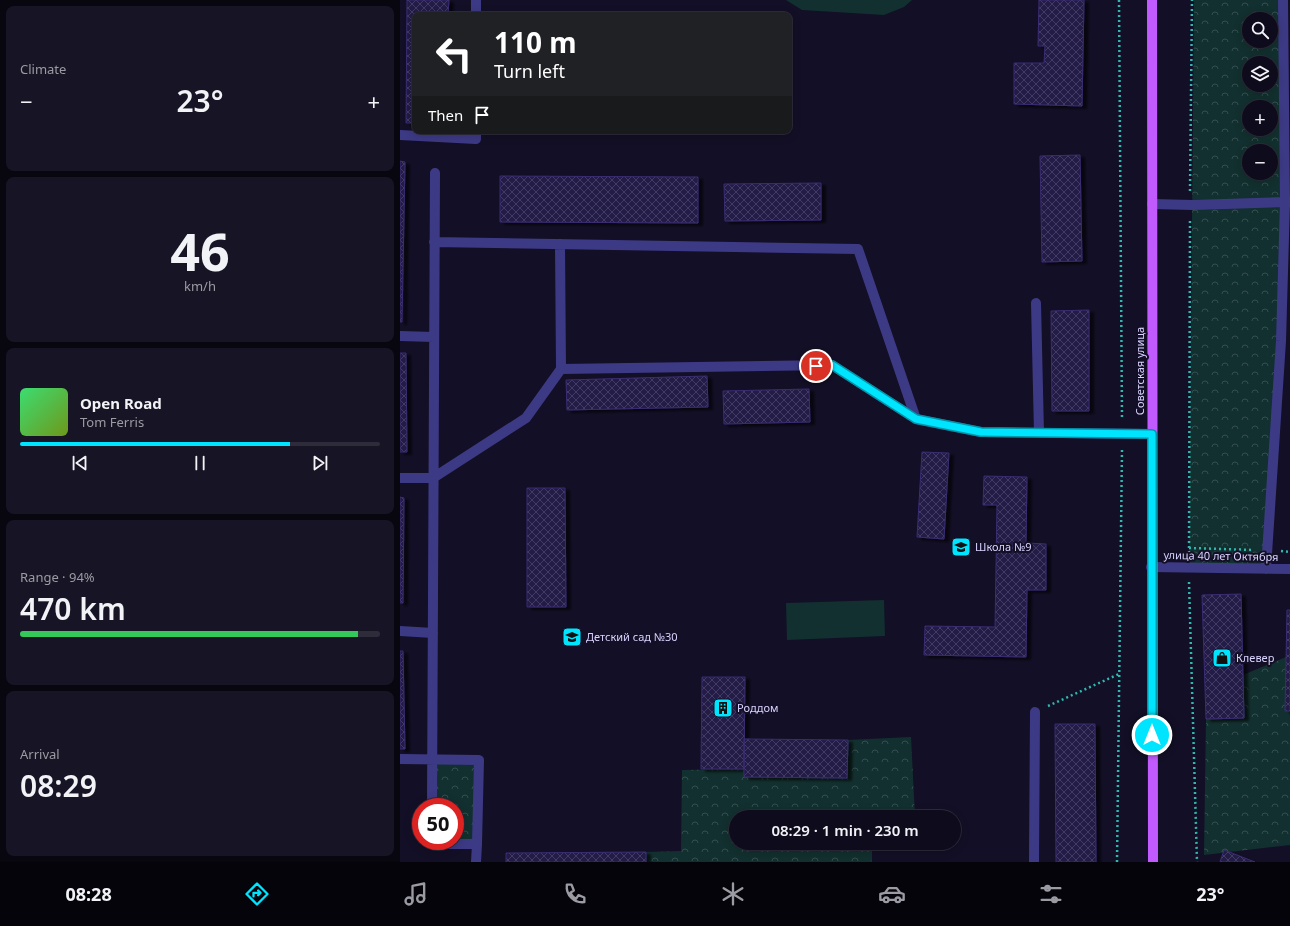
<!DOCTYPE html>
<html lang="en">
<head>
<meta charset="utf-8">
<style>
  body { margin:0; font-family:"Noto Sans",sans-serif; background:#171425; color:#f1f3f6; height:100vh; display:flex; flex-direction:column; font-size:15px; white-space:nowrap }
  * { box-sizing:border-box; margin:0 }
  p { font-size:13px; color:#9b9ba3 }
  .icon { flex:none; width:22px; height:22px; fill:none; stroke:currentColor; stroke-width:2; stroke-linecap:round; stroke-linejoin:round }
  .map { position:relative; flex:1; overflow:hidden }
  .drawer { display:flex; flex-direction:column; gap:6px; padding:6px; background:#08060f; width:400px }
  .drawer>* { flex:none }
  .banner { position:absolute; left:12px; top:12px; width:380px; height:122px; border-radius:8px; box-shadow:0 2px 10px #0003,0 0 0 1px #2e2b3b; background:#202124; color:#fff; overflow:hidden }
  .tools { position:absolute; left:842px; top:12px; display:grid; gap:8px }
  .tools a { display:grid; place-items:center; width:36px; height:36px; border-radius:50%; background:#0e0b1c; box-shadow:0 2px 10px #0003,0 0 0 1px #2e2b3b; font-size:20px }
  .speed { position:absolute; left:12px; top:798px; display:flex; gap:8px; font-size:20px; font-weight:700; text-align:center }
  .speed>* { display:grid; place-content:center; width:52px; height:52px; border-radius:50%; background:#0e0b1c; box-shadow:0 2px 10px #0003,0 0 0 1px #2e2b3b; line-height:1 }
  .speed .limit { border:6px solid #d22; background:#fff; color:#111 }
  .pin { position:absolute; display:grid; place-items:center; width:34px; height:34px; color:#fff; margin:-17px; border:2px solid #fff; border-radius:50%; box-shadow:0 1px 4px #0007 }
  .me { position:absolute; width:44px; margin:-22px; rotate:0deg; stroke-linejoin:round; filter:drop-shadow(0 0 3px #0008) }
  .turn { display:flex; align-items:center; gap:14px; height:84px; padding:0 16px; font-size:18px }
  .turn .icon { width:52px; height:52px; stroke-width:2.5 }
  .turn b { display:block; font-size:28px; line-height:34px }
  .then { display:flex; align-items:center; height:38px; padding:0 16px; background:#0003; gap:8px; font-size:15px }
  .big { font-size:30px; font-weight:600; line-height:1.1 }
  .drawer .widget { flex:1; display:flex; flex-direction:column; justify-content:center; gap:6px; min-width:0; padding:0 14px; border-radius:8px; background:#171425 }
  .drawer .dial { align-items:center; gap:0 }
  .dial b { font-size:52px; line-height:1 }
  .song { display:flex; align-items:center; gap:12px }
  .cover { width:48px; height:48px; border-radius:6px; background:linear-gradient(135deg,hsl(140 70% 55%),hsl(80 70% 35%)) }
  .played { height:4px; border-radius:2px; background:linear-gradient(90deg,#00e5ff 75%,#2e2b3b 75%) }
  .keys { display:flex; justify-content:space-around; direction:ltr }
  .heat { display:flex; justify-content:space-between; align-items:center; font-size:22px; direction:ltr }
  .charge { height:6px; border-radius:3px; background:linear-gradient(90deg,#34c759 94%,#2e2b3b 0) }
  .trip { position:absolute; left:329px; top:810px; width:232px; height:40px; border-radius:20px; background:#0e0b1c; box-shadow:0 2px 10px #0003,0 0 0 1px #2e2b3b; font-weight:600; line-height:40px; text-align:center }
  .menu { display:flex; height:64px; justify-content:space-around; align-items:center; background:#06040b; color:#9b9ba3 }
  .menu .icon { width:28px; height:28px }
  .menu .selected { color:#00e5ff }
  .menu b { font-size:18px; color:#f1f3f6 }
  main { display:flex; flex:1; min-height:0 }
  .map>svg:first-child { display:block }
  .forest { fill:url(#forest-crowns); fill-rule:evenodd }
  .pitch { fill:#12302f }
  .building { fill:url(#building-cross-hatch); stroke:#3b2d73; filter:url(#shadow) }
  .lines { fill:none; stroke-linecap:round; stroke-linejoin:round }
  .path { stroke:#2fb8b0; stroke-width:2.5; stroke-dasharray:2 3; stroke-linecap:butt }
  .minor { stroke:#3d3a85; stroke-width:10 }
  .major { stroke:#c25bff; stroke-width:10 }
  .route-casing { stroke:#0095a6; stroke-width:10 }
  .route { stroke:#00e5ff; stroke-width:7 }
  .labels { text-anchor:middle; stroke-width:4; stroke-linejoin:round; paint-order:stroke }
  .street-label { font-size:11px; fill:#d9d4ff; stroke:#130f26 }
  .poi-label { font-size:11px; fill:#d9d4ff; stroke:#130f26; text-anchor:start }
</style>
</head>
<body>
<main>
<section class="drawer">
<div class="widget"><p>Climate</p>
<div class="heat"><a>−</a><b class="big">23°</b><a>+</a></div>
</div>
<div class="widget dial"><b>46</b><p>km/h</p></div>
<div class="widget">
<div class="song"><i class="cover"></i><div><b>Open Road</b><p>Tom Ferris</p></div></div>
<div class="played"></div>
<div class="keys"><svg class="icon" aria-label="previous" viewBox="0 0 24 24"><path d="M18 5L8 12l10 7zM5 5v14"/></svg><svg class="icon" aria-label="pause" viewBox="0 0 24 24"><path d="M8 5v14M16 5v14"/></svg><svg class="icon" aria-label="next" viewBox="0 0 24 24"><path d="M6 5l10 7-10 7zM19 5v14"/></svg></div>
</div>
<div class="widget"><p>Range · 94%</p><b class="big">470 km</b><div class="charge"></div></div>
<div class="widget"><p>Arrival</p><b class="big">08:29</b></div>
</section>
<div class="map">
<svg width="890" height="862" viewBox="0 0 890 862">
  <defs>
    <pattern id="forest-crowns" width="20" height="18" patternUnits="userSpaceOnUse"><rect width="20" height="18" fill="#12302f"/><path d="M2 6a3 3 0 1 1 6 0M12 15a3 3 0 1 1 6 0" fill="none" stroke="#344d4e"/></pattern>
    <pattern id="building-cross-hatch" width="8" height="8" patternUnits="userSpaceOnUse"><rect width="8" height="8" fill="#241b47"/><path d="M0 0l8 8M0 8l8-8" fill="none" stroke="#433b63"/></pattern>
    <filter id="shadow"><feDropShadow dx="4.5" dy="2.5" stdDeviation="1" flood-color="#0009"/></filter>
  </defs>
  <rect width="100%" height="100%" fill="#130f26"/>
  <path class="forest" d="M 794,0 L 883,0 L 885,202 L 866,569 L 789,568 ZM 849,19 L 871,19 L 871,41 L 849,41 ZM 849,63 L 871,63 L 871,85 L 849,85 ZM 849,107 L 871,107 L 871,129 L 849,129 ZM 849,151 L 871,151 L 871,173 L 849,173 Z
    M 886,657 L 885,711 L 890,711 L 890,845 L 804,855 L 806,719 L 844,718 L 843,675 Z
    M 511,737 L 515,817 L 336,817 L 336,843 L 472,843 L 472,862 L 246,862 L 246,852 L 281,851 L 282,770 L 344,769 L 345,777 L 447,778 L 448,740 Z
    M 32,758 L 79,760 L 77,844 L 55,841 L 55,807 L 32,807 Z"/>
  <path class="pitch" d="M 386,0 L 512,0 L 504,7 L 484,15 L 402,10 Z
    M 484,600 L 485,636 L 387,640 L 386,603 Z"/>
  <path class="building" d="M 7,0 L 49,0 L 48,15 L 15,15 L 15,123 L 6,123 Z
    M 639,0 L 684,0 L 682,106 L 614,104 L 614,63 L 644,63 L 645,46 L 638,46 Z
    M 680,155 L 682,261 L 642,262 L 640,156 Z
    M 0,161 L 5,162 L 2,322 L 0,322 Z
    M 100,176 L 298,177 L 298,223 L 100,222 Z
    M 421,183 L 421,220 L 325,221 L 324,184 Z
    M 689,310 L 689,411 L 652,411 L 651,311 Z
    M 0,353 L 6,353 L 7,452 L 0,452 Z
    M 307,376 L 308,407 L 167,410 L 166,380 Z
    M 409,389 L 410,422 L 324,424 L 323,391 Z
    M 522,452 L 549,453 L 544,539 L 517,537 Z
    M 584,476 L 627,477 L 626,543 L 646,544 L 646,590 L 627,590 L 626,657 L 524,655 L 525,626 L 595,627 L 597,505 L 583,505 Z
    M 127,488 L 165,488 L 166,607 L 127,607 Z
    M 0,497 L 4,498 L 3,603 L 0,603 Z
    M 841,594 L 844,718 L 806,719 L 802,595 Z
    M 887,610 L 890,610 L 890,711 L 885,711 Z
    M 0,651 L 3,651 L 5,749 L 0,749 Z
    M 302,677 L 345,677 L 344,769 L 301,769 Z
    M 655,724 L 695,724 L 696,862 L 656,862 Z
    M 344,739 L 448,740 L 447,778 L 344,777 Z
    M 824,850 L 855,862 L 820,862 Z
    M 246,852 L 246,862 L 106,862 L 106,853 Z"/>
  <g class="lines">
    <path class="path" d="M 719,0 L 722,420
      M 790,191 L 792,0
      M 789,548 L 854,550
      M 881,551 L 890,552
      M 789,553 L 790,218
      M 789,582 L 797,862
      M 648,706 L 719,674
      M 717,862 L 722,449"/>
    <path class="minor" d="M 76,15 L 76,0
      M 0,135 L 76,139 L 76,131
      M 752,204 L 793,205 L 885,202 L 883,0
      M 34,242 L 458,249 L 516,419 L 581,432 L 752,434
      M 160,244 L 161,369
      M 636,303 L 639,433
      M 0,336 L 34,337
      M 0,478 L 33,478 L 126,418 L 161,369 L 432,365 L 516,419
      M 751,567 L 890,569
      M 866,569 L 881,341 L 885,202 L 890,202
      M 0,631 L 33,633
      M 0,759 L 79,760 L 77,844
      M 32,807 L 35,173
      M 32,841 L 32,844 L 77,844 L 76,862
      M 634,862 L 635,712"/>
    <path class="major" d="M 752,0 L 753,862"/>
  </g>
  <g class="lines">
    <defs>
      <path id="route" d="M 416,366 L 432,365 L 516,419 L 581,432 L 752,434 L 752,735"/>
    </defs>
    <use href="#route" class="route-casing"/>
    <use href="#route" class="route"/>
  </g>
  <defs>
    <symbol id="school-square" viewBox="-11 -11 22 22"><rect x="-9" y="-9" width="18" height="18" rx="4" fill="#00e5ff" stroke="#130f26"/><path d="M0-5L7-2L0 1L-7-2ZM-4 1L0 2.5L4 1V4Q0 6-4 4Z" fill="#111"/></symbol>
    <symbol id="shop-square" viewBox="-11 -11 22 22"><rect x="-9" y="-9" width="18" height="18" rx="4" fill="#00e5ff" stroke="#130f26"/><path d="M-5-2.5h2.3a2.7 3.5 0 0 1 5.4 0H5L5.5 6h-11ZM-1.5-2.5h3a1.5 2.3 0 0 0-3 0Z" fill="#111"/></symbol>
    <symbol id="building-square" viewBox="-11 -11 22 22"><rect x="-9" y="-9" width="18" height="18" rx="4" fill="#00e5ff" stroke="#130f26"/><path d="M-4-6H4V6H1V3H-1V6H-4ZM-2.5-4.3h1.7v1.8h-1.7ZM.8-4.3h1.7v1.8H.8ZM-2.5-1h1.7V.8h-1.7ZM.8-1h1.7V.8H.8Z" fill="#111"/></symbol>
  </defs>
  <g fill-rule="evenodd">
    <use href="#school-square" x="550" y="536" width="22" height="22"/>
    <use href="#school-square" x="161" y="626" width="22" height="22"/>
    <use href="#shop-square" x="811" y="647" width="22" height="22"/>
    <use href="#building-square" x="312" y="697" width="22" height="22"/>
  </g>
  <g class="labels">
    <g class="street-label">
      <text transform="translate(740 371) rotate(-90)" y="4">Советская улица</text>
      <text transform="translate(821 556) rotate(1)" y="4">улица 40 лет Октября</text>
    </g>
    <g class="poi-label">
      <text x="575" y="551">Школа №9</text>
      <text x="186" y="641">Детский сад №30</text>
      <text x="836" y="662">Клевер</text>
      <text x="337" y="712">Роддом</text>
    </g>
  </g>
</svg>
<div class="tools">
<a><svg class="icon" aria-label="search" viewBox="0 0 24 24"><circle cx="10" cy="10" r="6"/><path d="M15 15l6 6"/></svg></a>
<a><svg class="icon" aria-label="layers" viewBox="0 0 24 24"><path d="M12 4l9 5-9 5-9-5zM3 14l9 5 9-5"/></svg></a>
<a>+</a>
<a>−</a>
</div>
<div class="speed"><div class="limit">50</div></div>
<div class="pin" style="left:416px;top:366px;background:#d93025"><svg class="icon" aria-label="arrive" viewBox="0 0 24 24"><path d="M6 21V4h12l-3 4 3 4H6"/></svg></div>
<svg class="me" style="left:752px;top:735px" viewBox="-20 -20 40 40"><circle r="17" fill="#00e5ff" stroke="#fff" stroke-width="3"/><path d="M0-11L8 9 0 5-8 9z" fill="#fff"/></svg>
<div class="trip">08:29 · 1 min · 230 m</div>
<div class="banner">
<div class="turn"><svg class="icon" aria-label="left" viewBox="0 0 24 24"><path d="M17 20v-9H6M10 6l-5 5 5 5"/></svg><div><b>110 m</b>Turn left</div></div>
<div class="then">Then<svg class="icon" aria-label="arrive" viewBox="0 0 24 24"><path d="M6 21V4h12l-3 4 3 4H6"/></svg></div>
</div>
</div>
</main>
<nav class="menu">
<b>08:28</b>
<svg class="icon selected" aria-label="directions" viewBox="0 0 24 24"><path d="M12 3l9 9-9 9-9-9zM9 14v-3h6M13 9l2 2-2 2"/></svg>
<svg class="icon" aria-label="music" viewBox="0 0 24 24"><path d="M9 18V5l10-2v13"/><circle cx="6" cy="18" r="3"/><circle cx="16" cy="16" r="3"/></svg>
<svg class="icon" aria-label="phone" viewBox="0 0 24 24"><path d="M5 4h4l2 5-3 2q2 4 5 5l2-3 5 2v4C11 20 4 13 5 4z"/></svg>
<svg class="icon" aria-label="climate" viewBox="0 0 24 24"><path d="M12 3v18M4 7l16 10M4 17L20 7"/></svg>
<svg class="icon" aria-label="car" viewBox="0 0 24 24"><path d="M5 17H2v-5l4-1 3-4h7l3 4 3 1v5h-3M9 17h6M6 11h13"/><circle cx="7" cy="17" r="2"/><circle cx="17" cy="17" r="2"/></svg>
<svg class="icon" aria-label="filters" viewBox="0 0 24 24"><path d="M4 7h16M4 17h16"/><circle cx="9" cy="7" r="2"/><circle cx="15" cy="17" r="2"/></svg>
<b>23°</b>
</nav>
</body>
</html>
